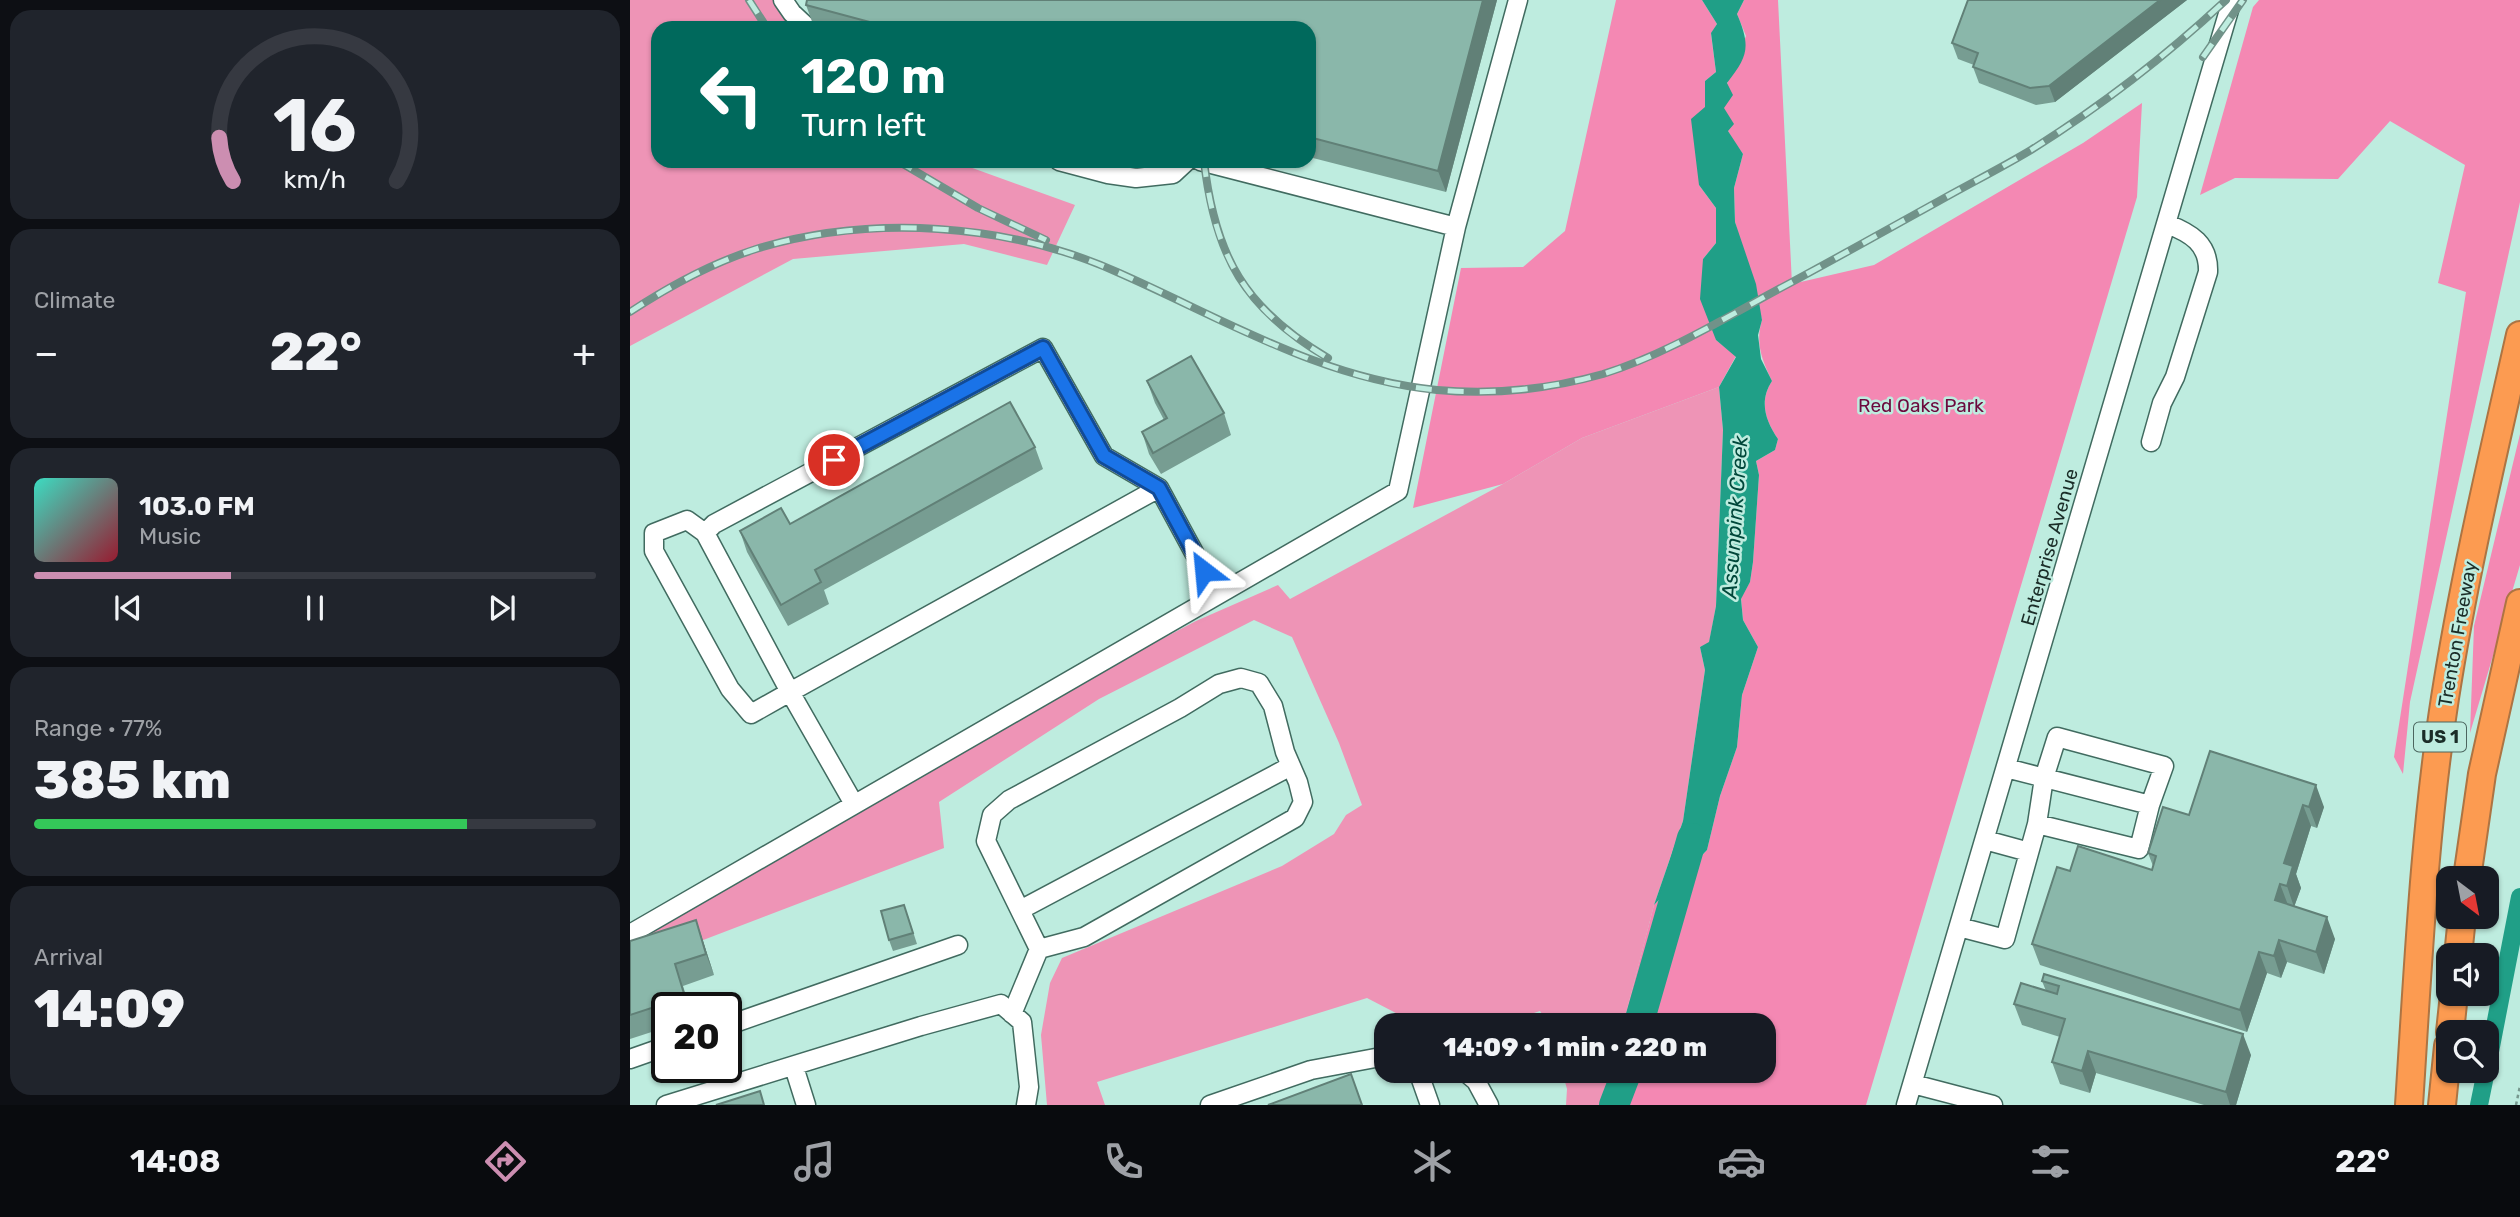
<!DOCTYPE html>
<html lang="en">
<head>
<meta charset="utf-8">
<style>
  body { margin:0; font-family:Rubik,sans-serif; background:#20242c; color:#f1f3f6; height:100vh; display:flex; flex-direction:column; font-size:26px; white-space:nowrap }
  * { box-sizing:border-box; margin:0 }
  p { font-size:23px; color:#9ea1a6 }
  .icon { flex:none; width:38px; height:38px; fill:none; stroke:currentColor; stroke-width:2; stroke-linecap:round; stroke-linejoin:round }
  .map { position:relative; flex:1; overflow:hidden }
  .side { display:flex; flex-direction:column; gap:10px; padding:10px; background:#0d0f14; width:630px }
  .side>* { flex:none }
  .hud { position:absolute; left:21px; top:21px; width:665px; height:147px; border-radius:21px; box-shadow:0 2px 5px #0004; background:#00695c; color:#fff; overflow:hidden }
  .needle { width:46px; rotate:148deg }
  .buttons { position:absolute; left:1806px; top:866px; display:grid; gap:14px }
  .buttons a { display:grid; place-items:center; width:63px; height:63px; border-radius:14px; background:#171b24; box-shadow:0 2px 5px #0004; font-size:35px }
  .speed { position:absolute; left:21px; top:992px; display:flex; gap:14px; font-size:35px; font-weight:700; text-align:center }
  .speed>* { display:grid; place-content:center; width:91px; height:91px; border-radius:50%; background:#171b24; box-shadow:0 2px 5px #0004; line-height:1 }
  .speed .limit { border:4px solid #111; border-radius:10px; background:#fff; color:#111 }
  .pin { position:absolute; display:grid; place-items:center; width:60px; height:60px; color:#fff; margin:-30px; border:4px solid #fff; border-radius:50%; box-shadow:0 2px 7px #0007 }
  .me { position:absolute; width:77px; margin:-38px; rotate:331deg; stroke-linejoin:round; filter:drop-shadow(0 0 5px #0008) }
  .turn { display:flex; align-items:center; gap:24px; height:147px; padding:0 35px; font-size:32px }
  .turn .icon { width:91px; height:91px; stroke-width:2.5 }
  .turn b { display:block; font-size:49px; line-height:60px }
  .big { font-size:52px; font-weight:800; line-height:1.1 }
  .side .card { flex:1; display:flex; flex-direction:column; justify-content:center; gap:10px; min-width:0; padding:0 24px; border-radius:21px; background:#20242c }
  .side .dial { align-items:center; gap:0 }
  .dial svg { height:182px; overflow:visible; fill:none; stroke:#363941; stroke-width:7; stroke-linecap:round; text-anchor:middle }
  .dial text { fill:#f1f3f6; stroke:none }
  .song { display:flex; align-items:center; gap:21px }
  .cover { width:84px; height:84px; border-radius:10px; background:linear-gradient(135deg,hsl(170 70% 55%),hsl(350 70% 35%)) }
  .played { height:7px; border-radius:4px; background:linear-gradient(90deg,#cc8eb1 35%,#363941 35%) }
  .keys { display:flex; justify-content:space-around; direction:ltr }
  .heat { display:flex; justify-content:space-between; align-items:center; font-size:38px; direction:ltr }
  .charge { height:10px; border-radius:5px; background:linear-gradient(90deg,#34c759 77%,#363941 0) }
  .trip { position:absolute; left:744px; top:1013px; width:402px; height:70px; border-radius:21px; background:#171b24; box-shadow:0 2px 5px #0004; font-weight:800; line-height:70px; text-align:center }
  .tab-bar { display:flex; height:112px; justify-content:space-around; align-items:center; background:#090b0e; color:#9ea1a6 }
  .tab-bar .icon { width:49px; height:49px }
  .tab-bar .selected { color:#cc8eb1 }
  .tab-bar b { font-size:32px; color:#f1f3f6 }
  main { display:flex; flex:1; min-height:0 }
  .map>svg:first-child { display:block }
  .green { fill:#ee94b6 }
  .forest { fill:#f488b3 }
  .water { fill:#209f87 }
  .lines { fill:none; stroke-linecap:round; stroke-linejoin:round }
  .canal { stroke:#209f87; stroke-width:18 }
  .river { stroke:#209f87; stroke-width:30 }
  .minor-casing { stroke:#416b60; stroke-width:21 }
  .highway-casing { stroke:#ad7443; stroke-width:30 }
  .path { stroke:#77998f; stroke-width:2.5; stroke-dasharray:3.5 3.5; stroke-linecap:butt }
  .minor { stroke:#fff; stroke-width:18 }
  .highway { stroke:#fc9b51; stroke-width:26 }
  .rail-casing { stroke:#719289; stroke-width:8 }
  .rail { stroke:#beecdf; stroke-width:5; stroke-dasharray:16; stroke-linecap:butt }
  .wall { fill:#779d92 }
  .shaded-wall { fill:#618077 }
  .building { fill:#8ab7aa; stroke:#618077; stroke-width:2 }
  .route-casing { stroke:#114b97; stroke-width:18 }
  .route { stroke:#1a73e8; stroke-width:12 }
  .labels { text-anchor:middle; stroke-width:5; stroke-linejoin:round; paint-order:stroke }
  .shield { fill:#beecdf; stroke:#4c665f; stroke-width:2 }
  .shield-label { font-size:18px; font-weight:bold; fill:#1b2d28 }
  .park-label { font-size:19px; fill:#6c093d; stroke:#beecdf }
  .street-label { font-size:19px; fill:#1b2d28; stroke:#beecdf }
  .water-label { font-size:21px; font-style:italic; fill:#00473a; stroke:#beecdf }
</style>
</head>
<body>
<main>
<section class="side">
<div class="card dial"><svg viewBox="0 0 100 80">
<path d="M14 69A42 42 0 1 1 86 69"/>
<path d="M14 69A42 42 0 0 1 8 50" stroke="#cc8eb1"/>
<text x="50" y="56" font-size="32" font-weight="700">16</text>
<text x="50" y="72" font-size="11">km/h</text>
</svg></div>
<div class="card"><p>Climate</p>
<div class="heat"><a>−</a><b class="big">22°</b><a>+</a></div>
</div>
<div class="card">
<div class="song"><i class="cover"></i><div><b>103.0 FM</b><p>Music</p></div></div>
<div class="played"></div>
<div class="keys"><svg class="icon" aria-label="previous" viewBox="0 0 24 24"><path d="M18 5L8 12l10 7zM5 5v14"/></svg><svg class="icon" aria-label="pause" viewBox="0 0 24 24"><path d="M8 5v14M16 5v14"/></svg><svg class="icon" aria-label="next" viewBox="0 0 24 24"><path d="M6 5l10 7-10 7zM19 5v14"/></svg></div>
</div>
<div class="card"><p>Range · 77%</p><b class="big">385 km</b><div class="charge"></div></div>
<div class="card"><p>Arrival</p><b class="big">14:09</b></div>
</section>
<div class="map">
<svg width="1890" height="1105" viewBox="0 0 1890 1105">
  <rect width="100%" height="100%" fill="#beecdf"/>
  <path class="green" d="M 0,0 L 160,0 L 176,28 L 28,28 L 28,161 L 323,161 L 445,205 L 417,265 L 334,244 L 163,259 L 0,346 Z
    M 1089,387 L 1093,430 L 1086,606 L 1079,643 L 1070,647 L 1075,670 L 1053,821 L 1024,905 L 993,1025 L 919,1025 L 910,1011 L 867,1025 L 789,1025 L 737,998 L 467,1082 L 475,1105 L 417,1105 L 411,1035 L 420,983 L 432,958 L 652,866 L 704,834 L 716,815 L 732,805 L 709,743 L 662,637 L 624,620 L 469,699 L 309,802 L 314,848 L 0,968 L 0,943 L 250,801 L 490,661 L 566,621 L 648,585 L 660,599 L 873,484 L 952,438 Z
    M 932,1071 L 981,1071 L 972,1105 L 936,1105 L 937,1089 Z"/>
  <path class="forest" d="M 986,0 L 1072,0 L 1087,24 L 1081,34 L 1086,72 L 1075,81 L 1075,107 L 1069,185 L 1086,208 L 1086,243 L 1073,259 L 1086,340 L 1106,356 L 1089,387 L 952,438 L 873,484 L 783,508 L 831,268 L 893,267 L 935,231 Z
    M 1114,0 L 1148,0 L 1162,284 L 1244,265 L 1453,143 L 1512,103 L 1507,197 L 1236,1105 L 972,1105 L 981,1071 L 1134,1071 L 1134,1026 L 993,1025 L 1024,905 L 1077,850 L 1090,796 L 1107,747 L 1112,695 L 1128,647 L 1113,620 L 1111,598 L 1120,582 L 1123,562 L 1129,475 L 1126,461 L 1145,450 L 1148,439 C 1135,420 1129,401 1142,381 C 1132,360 1125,343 1132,320 L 1105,222 L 1104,188 L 1113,154 C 1108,147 1102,139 1098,131 C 1085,99 1104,65 1116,36 L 1107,14 Z
    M 1629,0 L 1890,0 L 1890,202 L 1780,702 L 1773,774 L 1764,757 L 1836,292 L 1808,283 L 1835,165 L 1760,121 L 1708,179 L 1605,178 L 1570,195 L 1623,7 Z
    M 1890,434 L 1890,565 L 1840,733 L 1844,626 Z"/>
  <path class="water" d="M 1072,0 L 1114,0 L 1107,14 C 1121,47 1118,56 1097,83 L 1103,95 L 1094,108 L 1104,124 L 1098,131 L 1113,154 L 1104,188 L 1105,222 L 1126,284 L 1132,320 L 1128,335 L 1131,359 L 1142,381 C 1129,401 1135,420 1148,439 L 1145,450 L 1126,461 L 1129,475 L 1123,562 L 1120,582 L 1111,599 L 1113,620 L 1128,647 L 1112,695 L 1107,747 L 1090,796 L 1077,850 L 1024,905 L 1053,821 L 1075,670 L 1070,647 L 1079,642 L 1086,606 L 1093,430 L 1089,387 L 1106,357 L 1086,340 L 1070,299 L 1073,259 L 1086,243 L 1086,208 L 1069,185 L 1061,119 L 1075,107 L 1075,81 L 1086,72 L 1081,33 L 1087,24 Z"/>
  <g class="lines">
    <path class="canal" d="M 1857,1067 L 1890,897
      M 1849,1105 L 1856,1071"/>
    <path class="river" d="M 1008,1026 L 1062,838
      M 984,1105 L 997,1071"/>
    <defs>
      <path id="minor" d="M 153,0 L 162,13 L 178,28
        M 429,161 L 478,174 L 506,178 L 543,174 L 557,161
        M 570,161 L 826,227
        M 1521,442 L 1532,403 L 1545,377 L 1578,272 C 1579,244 1561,233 1537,224
        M 57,520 L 75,533 L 160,692 L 121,714 L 100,689 L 24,551 L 24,533 Z
        M 75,533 L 84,524 L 413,348 L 474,456 L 529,488 L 587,595
        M 1376,768 L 1520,805 L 1534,766 L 1427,737 L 1414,778 L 1407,824 L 1509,849 L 1520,805
        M 224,804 L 160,692 L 529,488
        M 1355,840 L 1399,852
        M 390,910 L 661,766
        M 1329,927 L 1375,939 L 1407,824
        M 0,934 L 768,491 L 826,227 L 888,0
        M 382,1014 L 409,949 L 356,841 L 362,815 L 379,800 L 550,708 L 589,684 L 611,678 L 629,683 L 643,706 L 655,752 L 668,782 L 673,802 L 665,818 L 454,937 L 409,949
        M 96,1026 L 328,945
        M 0,1059 L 37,1046
        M 164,1067 L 176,1105
        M 788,1071 L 800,1105
        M 834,1071 L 846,1081 L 859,1105
        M 1283,1084 L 1363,1105
        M 36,1105 L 291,1026 L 371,1004 L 392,1022 L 399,1087 L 396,1105
        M 580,1105 L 681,1070 L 756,1056
        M 1276,1105 L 1602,0"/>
      <path id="highway" d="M 1837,878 L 1852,774 L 1890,603
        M 1828,956 L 1832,917
        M 1820,1032 L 1824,994
        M 1779,1105 C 1788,969 1794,833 1815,698 C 1834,576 1863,455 1890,335
        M 1812,1105 L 1818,1046"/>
    </defs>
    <use href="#minor" class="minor-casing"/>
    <use href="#highway" class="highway-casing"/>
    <path class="path" d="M 1886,1105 L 1890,1086"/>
    <use href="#minor" class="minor"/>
    <use href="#highway" class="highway"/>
    <defs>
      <path id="rail" d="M 119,0 L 137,28
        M 1573,57 L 1613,0
        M 268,161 L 348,208 L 416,240
        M 574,161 C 585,257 615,309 698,358
        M 0,312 C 38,287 82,263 126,249 C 240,214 378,223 487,272 C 592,318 691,379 807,390 C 862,395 920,389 973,374 C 1040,353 1101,314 1162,282 C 1212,255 1260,228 1309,201 C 1339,184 1371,168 1401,150 C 1471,106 1536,56 1596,0"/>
    </defs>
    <use href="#rail" class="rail-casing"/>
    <use href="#rail" class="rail"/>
  </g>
  <path class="wall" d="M 177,0 L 867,0 L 816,192 L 679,157 L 679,28 L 188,28 L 184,27 L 176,5 Z
    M 1338,0 L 1557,0 L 1425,102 L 1406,105 L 1349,83 L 1343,67 L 1344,65 L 1328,59 L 1322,43 Z
    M 517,381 L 594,413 L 601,435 L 531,474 L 519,454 L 512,432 L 534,420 L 525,403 Z
    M 405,447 L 413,469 L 194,590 L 199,604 L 158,626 L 117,552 L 110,531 L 160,524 Z
    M 1580,751 L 1694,807 L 1687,828 L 1681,826 L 1666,874 L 1671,888 L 1664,907 L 1705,939 L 1694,974 L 1657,962 L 1651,978 L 1637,973 L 1617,1032 L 1410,965 L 1402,944 L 1440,871 L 1522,870 L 1523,866 L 1518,853 L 1559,815 Z
    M 278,916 L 287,944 L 263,951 L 259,940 Z
    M 66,920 L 84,975 L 53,986 L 60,1008 L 37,1008 L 37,1027 L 0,1039 L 0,941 Z
    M 1414,974 L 1621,1055 L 1606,1105 L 1574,1105 L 1466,1073 L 1460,1093 L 1430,1084 L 1422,1062 L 1430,1037 L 1392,1025 L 1384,1004 L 1416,991 L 1412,981 Z"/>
  <path class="shaded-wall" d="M 853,0 L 867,0 L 816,192 L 808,171 Z
    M 1530,0 L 1557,0 L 1425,102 L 1419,86 Z
    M 1686,785 L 1694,807 L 1687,828 L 1679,807 Z
    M 1673,805 L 1681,826 L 1666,874 L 1671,888 L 1664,907 L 1657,886 L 1654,863 Z
    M 1650,884 L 1658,905 L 1645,900 Z
    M 1697,917 L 1705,939 L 1694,974 L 1686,952 Z
    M 66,920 L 73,941 L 84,975 L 76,954 Z
    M 1649,940 L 1657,962 L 1651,978 L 1644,956 Z
    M 1629,952 L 1637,973 L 1617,1032 L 1610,1010 Z
    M 1613,1034 L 1621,1055 L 1606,1105 L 1600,1105 L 1596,1092 Z
    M 1458,1051 L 1466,1073 L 1460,1093 L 1452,1071 Z"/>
  <path class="building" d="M 177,0 L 853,0 L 808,171 L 679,137 L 679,28 L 262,28 L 176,5 Z
    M 1338,0 L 1530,0 L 1419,86 L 1400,88 L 1343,67 L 1348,53 L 1322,43 Z
    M 561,356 L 594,413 L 523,453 L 512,432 L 537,418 L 517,381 Z
    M 380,402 L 405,447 L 185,570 L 191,582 L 151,605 L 110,531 L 151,508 L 160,524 Z
    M 1580,751 L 1686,785 L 1679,807 L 1673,805 L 1654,863 L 1663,866 L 1657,886 L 1650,884 L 1645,900 L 1697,917 L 1686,952 L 1649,940 L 1644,956 L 1629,952 L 1610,1010 L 1402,944 L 1427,867 L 1440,871 L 1448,846 L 1522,870 L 1526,856 L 1518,853 L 1533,807 L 1559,815 Z
    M 274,905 L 283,933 L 259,940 L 251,911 Z
    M 66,920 L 76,954 L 45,964 L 55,997 L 0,1015 L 0,941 Z
    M 1414,974 L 1613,1034 L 1596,1092 L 1458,1051 L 1452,1071 L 1422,1062 L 1435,1019 L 1384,1004 L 1391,983 L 1427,994 L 1429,986 L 1412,981 Z
    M 721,1074 L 732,1105 L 638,1105 Z
    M 130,1091 L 134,1105 L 86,1105 Z"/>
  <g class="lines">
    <defs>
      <path id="route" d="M 204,460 L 413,348 L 474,456 L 529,488 L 574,571"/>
    </defs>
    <use href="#route" class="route-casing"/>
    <use href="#route" class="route"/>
  </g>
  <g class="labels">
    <rect class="shield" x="1784" y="722.5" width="52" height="29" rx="5"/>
    <g class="shield-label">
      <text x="1810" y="743">US 1</text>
    </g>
    <g class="park-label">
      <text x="1291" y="412">Red Oaks Park</text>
    </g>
    <g class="street-label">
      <text transform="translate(1419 547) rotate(-74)" y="7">Enterprise Avenue</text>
      <text transform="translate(1827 634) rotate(-80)" y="7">Trenton Freeway</text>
    </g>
    <g class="water-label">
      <text transform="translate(1105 517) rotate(-86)" y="7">Assunpink Creek</text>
    </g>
  </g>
</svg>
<div class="buttons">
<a><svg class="needle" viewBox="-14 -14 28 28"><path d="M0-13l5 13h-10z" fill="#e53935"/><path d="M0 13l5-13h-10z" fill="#9ea1a6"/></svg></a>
<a><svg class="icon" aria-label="sound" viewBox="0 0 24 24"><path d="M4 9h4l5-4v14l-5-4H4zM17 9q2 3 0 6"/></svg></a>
<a><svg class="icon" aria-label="search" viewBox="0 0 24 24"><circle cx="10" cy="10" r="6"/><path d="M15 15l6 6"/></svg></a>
</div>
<div class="speed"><div class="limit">20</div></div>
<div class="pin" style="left:204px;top:460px;background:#d93025"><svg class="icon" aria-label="arrive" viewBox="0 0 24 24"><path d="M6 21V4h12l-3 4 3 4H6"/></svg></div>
<svg class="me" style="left:574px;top:571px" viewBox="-20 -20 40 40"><path d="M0-17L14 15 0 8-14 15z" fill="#1a73e8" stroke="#fff" stroke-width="4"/></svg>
<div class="trip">14:09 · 1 min · 220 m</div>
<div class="hud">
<div class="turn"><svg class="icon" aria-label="left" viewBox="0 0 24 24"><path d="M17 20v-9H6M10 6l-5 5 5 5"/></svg><div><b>120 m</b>Turn left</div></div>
</div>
</div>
</main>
<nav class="tab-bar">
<b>14:08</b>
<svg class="icon selected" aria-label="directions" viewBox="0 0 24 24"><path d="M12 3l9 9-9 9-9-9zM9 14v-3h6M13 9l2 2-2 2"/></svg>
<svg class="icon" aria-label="music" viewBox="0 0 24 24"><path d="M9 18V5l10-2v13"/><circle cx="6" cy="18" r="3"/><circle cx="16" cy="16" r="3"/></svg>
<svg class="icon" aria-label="phone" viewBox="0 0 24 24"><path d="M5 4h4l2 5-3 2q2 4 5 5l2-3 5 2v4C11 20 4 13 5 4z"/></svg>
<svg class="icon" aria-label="climate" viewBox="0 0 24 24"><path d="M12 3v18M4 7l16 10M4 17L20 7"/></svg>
<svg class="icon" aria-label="car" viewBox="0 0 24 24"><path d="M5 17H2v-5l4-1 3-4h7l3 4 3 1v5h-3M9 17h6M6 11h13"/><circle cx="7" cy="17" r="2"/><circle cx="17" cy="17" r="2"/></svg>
<svg class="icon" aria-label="filters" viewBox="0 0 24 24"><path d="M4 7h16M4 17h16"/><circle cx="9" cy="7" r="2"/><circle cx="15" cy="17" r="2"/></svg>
<b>22°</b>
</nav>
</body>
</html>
